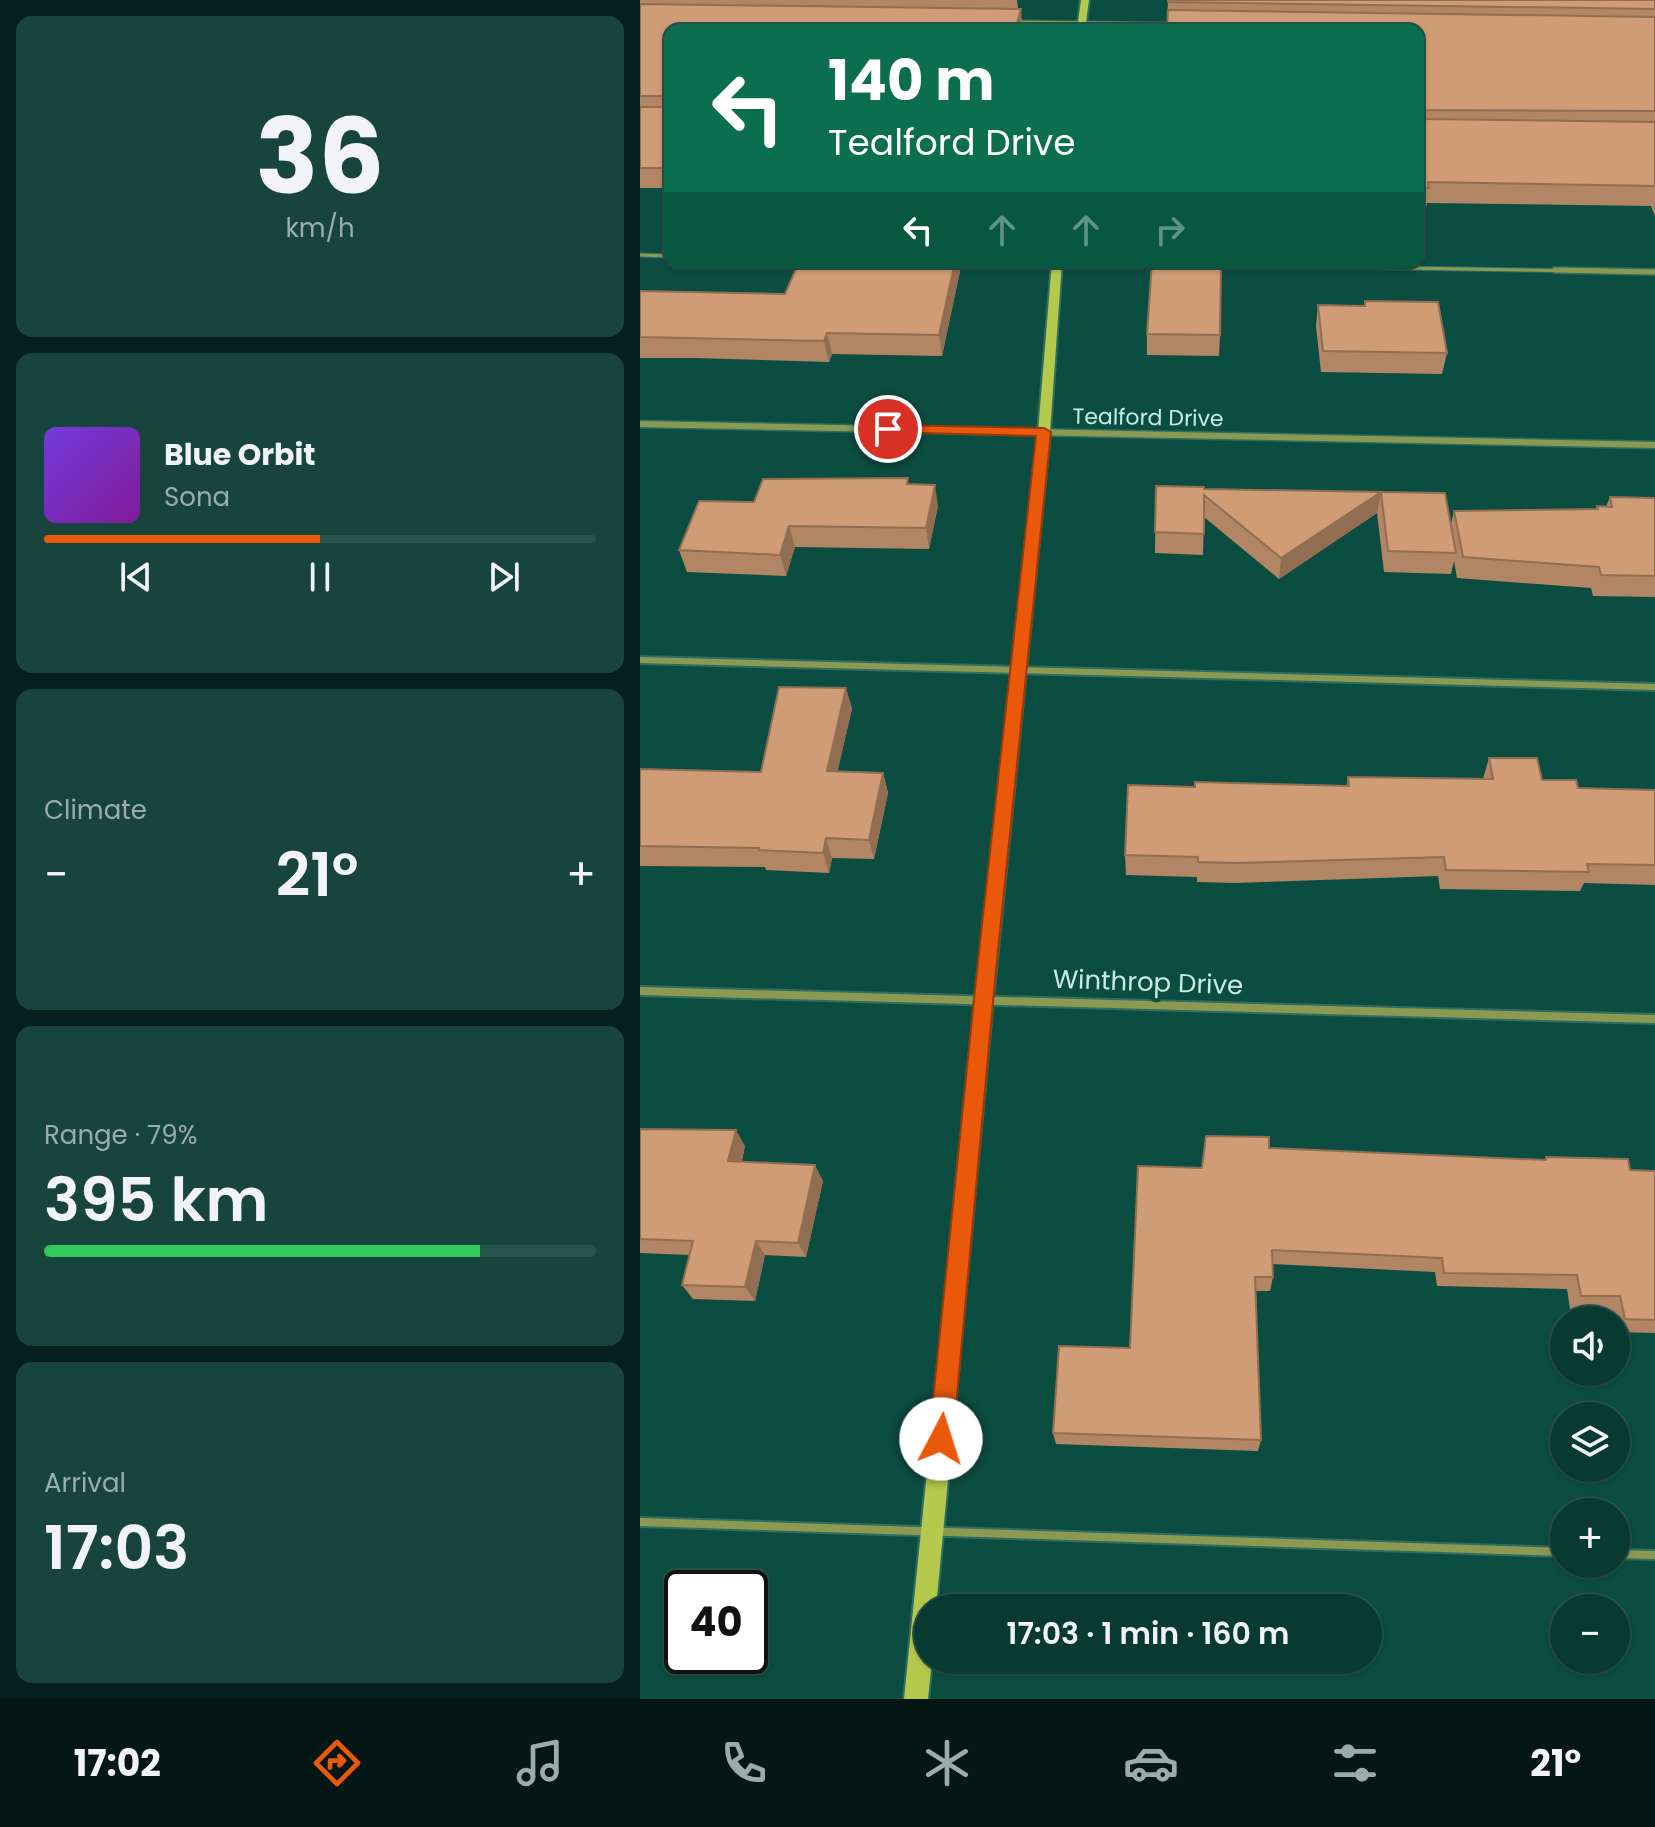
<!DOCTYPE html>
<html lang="en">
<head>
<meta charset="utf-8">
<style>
  body { margin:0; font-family:Poppins,sans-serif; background:#17453e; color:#f1f3f6; height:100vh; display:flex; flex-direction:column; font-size:30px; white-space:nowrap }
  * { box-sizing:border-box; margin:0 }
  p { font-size:26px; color:#99adac }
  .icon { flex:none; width:44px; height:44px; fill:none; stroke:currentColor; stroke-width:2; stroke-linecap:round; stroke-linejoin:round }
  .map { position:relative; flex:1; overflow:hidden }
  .details { display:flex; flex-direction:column; gap:16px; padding:16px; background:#05201c; width:640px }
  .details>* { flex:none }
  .banner { position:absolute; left:24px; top:24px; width:760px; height:244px; border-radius:16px; box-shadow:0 2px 6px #0004,0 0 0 2px #29544d; background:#0b6e4f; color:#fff; overflow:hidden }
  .fabs { position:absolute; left:910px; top:1306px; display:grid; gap:16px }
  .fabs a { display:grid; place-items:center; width:80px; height:80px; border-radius:50%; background:#093a32; box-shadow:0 2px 6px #0004,0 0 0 2px #29544d; font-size:40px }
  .speed { position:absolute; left:24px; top:1570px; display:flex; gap:16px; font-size:40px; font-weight:700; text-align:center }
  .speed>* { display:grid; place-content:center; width:104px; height:104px; border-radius:50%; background:#093a32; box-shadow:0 2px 6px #0004,0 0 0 2px #29544d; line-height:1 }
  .speed .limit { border:4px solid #111; border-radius:12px; background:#fff; color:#111 }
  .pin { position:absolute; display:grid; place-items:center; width:68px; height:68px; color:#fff; margin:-34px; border:4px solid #fff; border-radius:50%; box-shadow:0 2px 8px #0007 }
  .me { position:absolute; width:88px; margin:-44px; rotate:5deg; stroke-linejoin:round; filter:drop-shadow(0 0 6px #0008) }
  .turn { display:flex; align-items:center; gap:28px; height:168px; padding:0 32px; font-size:36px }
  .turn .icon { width:104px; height:104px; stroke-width:2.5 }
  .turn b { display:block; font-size:56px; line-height:68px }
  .lanes { display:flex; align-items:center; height:76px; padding:0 32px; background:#0003; justify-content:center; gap:40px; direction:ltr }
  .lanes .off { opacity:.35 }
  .big { font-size:60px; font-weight:600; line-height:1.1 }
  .details .widget { flex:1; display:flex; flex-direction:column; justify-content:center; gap:12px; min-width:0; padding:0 28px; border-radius:16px; background:#17453e }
  .details .dial { align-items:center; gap:0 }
  .dial b { font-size:104px; line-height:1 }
  .song { display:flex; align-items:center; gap:24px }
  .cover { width:96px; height:96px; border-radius:12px; background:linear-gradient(135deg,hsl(260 70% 55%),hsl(290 70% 35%)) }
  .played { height:8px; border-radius:4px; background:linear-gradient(90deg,#ea580c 50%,#29544d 50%) }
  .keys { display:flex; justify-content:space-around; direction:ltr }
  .heat { display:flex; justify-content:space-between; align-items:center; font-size:44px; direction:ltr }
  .charge { height:12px; border-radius:6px; background:linear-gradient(90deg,#34c759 79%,#29544d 0) }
  .trip { position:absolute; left:274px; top:1594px; width:468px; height:80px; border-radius:40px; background:#093a32; box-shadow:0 2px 6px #0004,0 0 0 2px #29544d; font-weight:600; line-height:80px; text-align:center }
  .menu { display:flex; height:128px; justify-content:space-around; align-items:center; background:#041714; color:#99adac }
  .menu .icon { width:56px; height:56px }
  .menu .selected { color:#ea580c }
  .menu b { font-size:36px; color:#f1f3f6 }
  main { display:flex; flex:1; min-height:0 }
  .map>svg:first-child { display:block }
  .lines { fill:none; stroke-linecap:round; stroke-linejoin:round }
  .lane-far3-casing { stroke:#316d62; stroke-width:5 }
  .lane-far2-casing { stroke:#316d62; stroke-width:8 }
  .lane-far1-casing { stroke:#316d62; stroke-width:10 }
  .lane-casing { stroke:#316d62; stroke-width:12 }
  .street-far1-casing { stroke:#316d62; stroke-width:9 }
  .street-casing { stroke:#316d62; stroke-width:12 }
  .secondary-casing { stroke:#316d62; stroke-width:4 }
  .lane-far3 { stroke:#8b9a50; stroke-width:3 }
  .lane-far2 { stroke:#8b9a50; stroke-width:5 }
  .lane-far1 { stroke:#8b9a50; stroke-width:6 }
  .lane { stroke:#8b9a50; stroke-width:8 }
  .street-far1 { stroke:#8b9a50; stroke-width:6 }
  .street { stroke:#8b9a50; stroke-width:8 }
  .secondary { fill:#b5ca4c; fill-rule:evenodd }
  .wall { fill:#b28665 }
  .shaded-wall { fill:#916d52 }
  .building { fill:#cf9c75; stroke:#916d52; stroke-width:2 }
  .route { fill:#ea580c; stroke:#983908; stroke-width:2 }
  .labels { text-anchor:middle; stroke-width:8; stroke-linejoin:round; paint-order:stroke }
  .far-street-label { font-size:22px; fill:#c7ebe2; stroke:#0c4d42 }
  .street-label { font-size:26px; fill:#c7ebe2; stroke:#0c4d42 }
</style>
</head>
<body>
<main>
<section class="details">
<div class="widget dial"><b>36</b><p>km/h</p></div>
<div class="widget">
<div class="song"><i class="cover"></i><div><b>Blue Orbit</b><p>Sona</p></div></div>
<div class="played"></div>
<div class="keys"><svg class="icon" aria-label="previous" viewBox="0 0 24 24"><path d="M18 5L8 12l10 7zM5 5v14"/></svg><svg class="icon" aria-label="pause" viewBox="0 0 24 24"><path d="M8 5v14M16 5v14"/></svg><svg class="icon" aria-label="next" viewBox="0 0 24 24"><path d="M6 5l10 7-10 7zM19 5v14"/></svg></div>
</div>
<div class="widget"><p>Climate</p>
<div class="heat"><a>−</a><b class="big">21°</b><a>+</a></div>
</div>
<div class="widget"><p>Range · 79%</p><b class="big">395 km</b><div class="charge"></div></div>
<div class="widget"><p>Arrival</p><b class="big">17:03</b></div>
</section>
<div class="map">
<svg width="1015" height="1699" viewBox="0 0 1015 1699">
  <rect width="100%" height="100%" fill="#0c4d42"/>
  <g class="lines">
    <defs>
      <path id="lane-far3" d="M 375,22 L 535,24
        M 0,255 L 30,256
        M 361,262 L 519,265
        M 575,265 L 1015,272"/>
      <path id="lane-far2" d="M 915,270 L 1015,272"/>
      <path id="lane-far1" d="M 0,660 L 1015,687"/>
      <path id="lane" d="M 0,1522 L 924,1552
        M 976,1554 L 1015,1555"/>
      <path id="street-far1" d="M 0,424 L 1015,445"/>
      <path id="street" d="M 0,991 L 1015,1019"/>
      <path id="secondary" d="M 441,0 L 449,0 L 445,30 L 437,30 Z
        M 412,262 L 422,262 L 410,432 L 353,1000 L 296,1608 L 288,1608 L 288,1660 L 292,1660 L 288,1699 L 264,1699 L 335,1000 L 398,432 Z"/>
    </defs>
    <use href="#lane-far3" class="lane-far3-casing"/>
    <use href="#lane-far2" class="lane-far2-casing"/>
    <use href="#lane-far1" class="lane-far1-casing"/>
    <use href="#lane" class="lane-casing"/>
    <use href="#street-far1" class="street-far1-casing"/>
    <use href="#street" class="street-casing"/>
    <use href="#secondary" class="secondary-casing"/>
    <use href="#lane-far3" class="lane-far3"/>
    <use href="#lane-far2" class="lane-far2"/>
    <use href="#lane-far1" class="lane-far1"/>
    <use href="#lane" class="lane"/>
    <use href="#street-far1" class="street-far1"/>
    <use href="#street" class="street"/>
    <use href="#secondary" class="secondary"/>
  </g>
  <path class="wall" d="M 0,0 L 377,0 L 378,9 L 381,9 L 382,27 L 30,30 L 30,188 L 0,188 Z
    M 528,0 L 1015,0 L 1015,216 L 1011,206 L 787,203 L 786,208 L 778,208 L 778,30 L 527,30 Z
    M 322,262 L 302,356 L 192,354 L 189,362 L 55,358 L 0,358 L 0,291 L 145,294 Z
    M 725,301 L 807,353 L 802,374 L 681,372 L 676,326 L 678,305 L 724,306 Z
    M 507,334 L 580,335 L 579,356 L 507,355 Z
    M 269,484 L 298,506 L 289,549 L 155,547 L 146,576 L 47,572 L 39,550 L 114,502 Z
    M 516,486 L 564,489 L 741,492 L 737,513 L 639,579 L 564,517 L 563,555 L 515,553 Z
    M 741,492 L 811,524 L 814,511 L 956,509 L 957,506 L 966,507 L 970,497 L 1015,498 L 1015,597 L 953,596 L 951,588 L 817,578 L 814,561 L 811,574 L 744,572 L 737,513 Z
    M 206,688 L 212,709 L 197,772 L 243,773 L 248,793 L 234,859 L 192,858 L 189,873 L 126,870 L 125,867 L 0,866 L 0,769 L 121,772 Z
    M 849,758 L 902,780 L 938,788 L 1015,790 L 1015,885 L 944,883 L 940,891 L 800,889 L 798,876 L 595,883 L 557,882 L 557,877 L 486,875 L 485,855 L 707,786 L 708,777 L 843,779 Z
    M 0,1129 L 105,1146 L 102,1161 L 183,1181 L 166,1257 L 125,1255 L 115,1301 L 53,1299 L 42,1285 L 50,1255 L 0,1253 Z
    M 629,1148 L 904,1160 L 906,1157 L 990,1170 L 1015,1171 L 1015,1333 L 976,1332 L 976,1320 L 971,1320 L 969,1310 L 930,1309 L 927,1289 L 797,1286 L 795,1272 L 632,1264 L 633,1277 L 630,1291 L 616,1291 L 621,1440 L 618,1451 L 416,1444 L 413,1433 L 490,1348 L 562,1168 Z"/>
  <path class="shaded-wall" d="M 381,9 L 381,30 L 375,30 Z
    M 315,262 L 322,262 L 302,356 L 299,335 Z
    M 187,333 L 192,354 L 189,362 L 184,341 Z
    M 295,485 L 298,506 L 289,549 L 286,528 Z
    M 741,492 L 737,513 L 639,579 L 641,558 Z
    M 149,526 L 155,547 L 146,576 L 140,555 Z
    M 206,688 L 212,709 L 193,791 L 187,771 Z
    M 243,773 L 248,793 L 234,859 L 229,840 Z
    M 186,838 L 192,858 L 189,873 L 183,853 Z
    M 96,1130 L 105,1146 L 98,1176 L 88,1161 Z
    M 175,1165 L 183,1181 L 166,1257 L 158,1243 Z
    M 116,1241 L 125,1255 L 115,1301 L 105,1287 Z"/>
  <path class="building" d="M 528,0 L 1015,0 L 1015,9 L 528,2 Z
    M 0,4 L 381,9 L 375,30 L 30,30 L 30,168 L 0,168 L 0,107 L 24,107 L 30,102 L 25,96 L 0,96 Z
    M 528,10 L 1015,17 L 1015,111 L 778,110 L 778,30 L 527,30 Z
    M 778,117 L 781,119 L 1015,122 L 1015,186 L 788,182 L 789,188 L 778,188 Z
    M 159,262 L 315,262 L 299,335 L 187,333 L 184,341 L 0,337 L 0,291 L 145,294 Z
    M 512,262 L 581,262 L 580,335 L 507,334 Z
    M 725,301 L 798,302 L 807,353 L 683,351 L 678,305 L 725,306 Z
    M 268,478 L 267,484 L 295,485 L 286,528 L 149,526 L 140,555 L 39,550 L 59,501 L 114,502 L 123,479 Z
    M 516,486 L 564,487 L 564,489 L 741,492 L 641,558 L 564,495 L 564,534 L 515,532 Z
    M 741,492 L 805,493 L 816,553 L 748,551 Z
    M 970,497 L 1015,498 L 1015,576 L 961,575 L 959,567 L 823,557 L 814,511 L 958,509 L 957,506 L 972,507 Z
    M 139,687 L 206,688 L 187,771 L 243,773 L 229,840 L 186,838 L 183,853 L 119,850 L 119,848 L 0,846 L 0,769 L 121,772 Z
    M 849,758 L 897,758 L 902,780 L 936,780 L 938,788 L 1015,790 L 1015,865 L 947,864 L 949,872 L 806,870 L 804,857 L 597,863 L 558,862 L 558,857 L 485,855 L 488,785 L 555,787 L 555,782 L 709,786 L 708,777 L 853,779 Z
    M 0,1129 L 96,1130 L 88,1161 L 175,1165 L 158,1243 L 116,1241 L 105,1287 L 42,1285 L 53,1241 L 0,1239 Z
    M 566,1136 L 629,1137 L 629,1148 L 906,1160 L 906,1157 L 988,1159 L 990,1170 L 1015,1171 L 1015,1320 L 985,1319 L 980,1296 L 941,1296 L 937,1275 L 804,1273 L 802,1258 L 632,1250 L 633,1277 L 615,1277 L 621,1440 L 413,1433 L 419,1346 L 490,1348 L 498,1166 L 562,1168 Z"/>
  <path class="route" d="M 248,425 L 404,428 L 411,432 L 356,970 L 313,1439 L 310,1447 L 301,1451 L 293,1447 L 289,1439 L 337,970 L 396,436 L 244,432 L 242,429 Z"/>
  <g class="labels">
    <g class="far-street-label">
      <text transform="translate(508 417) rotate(1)" y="8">Tealford Drive</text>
    </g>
    <g class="street-label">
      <text transform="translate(508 982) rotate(2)" y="9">Winthrop Drive</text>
    </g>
  </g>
</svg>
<div class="fabs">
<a><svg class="icon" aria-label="sound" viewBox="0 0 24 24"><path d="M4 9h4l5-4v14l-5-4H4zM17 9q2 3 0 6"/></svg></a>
<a><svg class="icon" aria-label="layers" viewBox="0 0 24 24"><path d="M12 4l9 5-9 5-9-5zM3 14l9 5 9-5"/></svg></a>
<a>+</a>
<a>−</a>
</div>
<div class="speed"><div class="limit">40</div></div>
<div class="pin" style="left:248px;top:429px;background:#d93025"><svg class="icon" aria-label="arrive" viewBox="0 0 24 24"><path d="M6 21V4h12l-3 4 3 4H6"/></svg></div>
<svg class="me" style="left:301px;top:1439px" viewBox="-20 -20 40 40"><circle r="19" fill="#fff"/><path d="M0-13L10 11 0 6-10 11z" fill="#ea580c"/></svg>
<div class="trip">17:03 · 1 min · 160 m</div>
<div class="banner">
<div class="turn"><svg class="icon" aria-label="left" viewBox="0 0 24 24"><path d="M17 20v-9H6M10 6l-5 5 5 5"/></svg><div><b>140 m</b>Tealford Drive</div></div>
<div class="lanes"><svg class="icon" aria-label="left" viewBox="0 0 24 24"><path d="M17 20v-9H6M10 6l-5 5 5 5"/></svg><svg class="icon off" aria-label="ahead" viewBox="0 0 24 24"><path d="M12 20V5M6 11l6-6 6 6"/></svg><svg class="icon off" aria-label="ahead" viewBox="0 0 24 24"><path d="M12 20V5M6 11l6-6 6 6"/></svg><svg class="icon off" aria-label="right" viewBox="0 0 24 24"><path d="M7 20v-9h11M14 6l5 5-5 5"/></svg></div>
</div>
</div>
</main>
<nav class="menu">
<b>17:02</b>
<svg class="icon selected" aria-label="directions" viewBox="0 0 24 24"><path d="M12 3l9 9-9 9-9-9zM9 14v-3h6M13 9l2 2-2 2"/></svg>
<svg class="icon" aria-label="music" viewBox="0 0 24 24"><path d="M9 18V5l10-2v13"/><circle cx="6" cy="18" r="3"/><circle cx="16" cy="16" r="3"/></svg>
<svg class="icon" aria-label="phone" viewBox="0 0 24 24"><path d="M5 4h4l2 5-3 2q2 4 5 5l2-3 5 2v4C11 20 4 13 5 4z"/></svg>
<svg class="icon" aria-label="climate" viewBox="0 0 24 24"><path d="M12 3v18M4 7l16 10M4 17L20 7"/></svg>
<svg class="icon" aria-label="car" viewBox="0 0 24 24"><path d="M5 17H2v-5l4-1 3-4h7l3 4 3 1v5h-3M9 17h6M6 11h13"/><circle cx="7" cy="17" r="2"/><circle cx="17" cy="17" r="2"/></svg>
<svg class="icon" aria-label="filters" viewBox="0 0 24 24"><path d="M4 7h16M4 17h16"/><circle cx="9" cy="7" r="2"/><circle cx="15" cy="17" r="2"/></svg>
<b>21°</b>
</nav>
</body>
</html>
